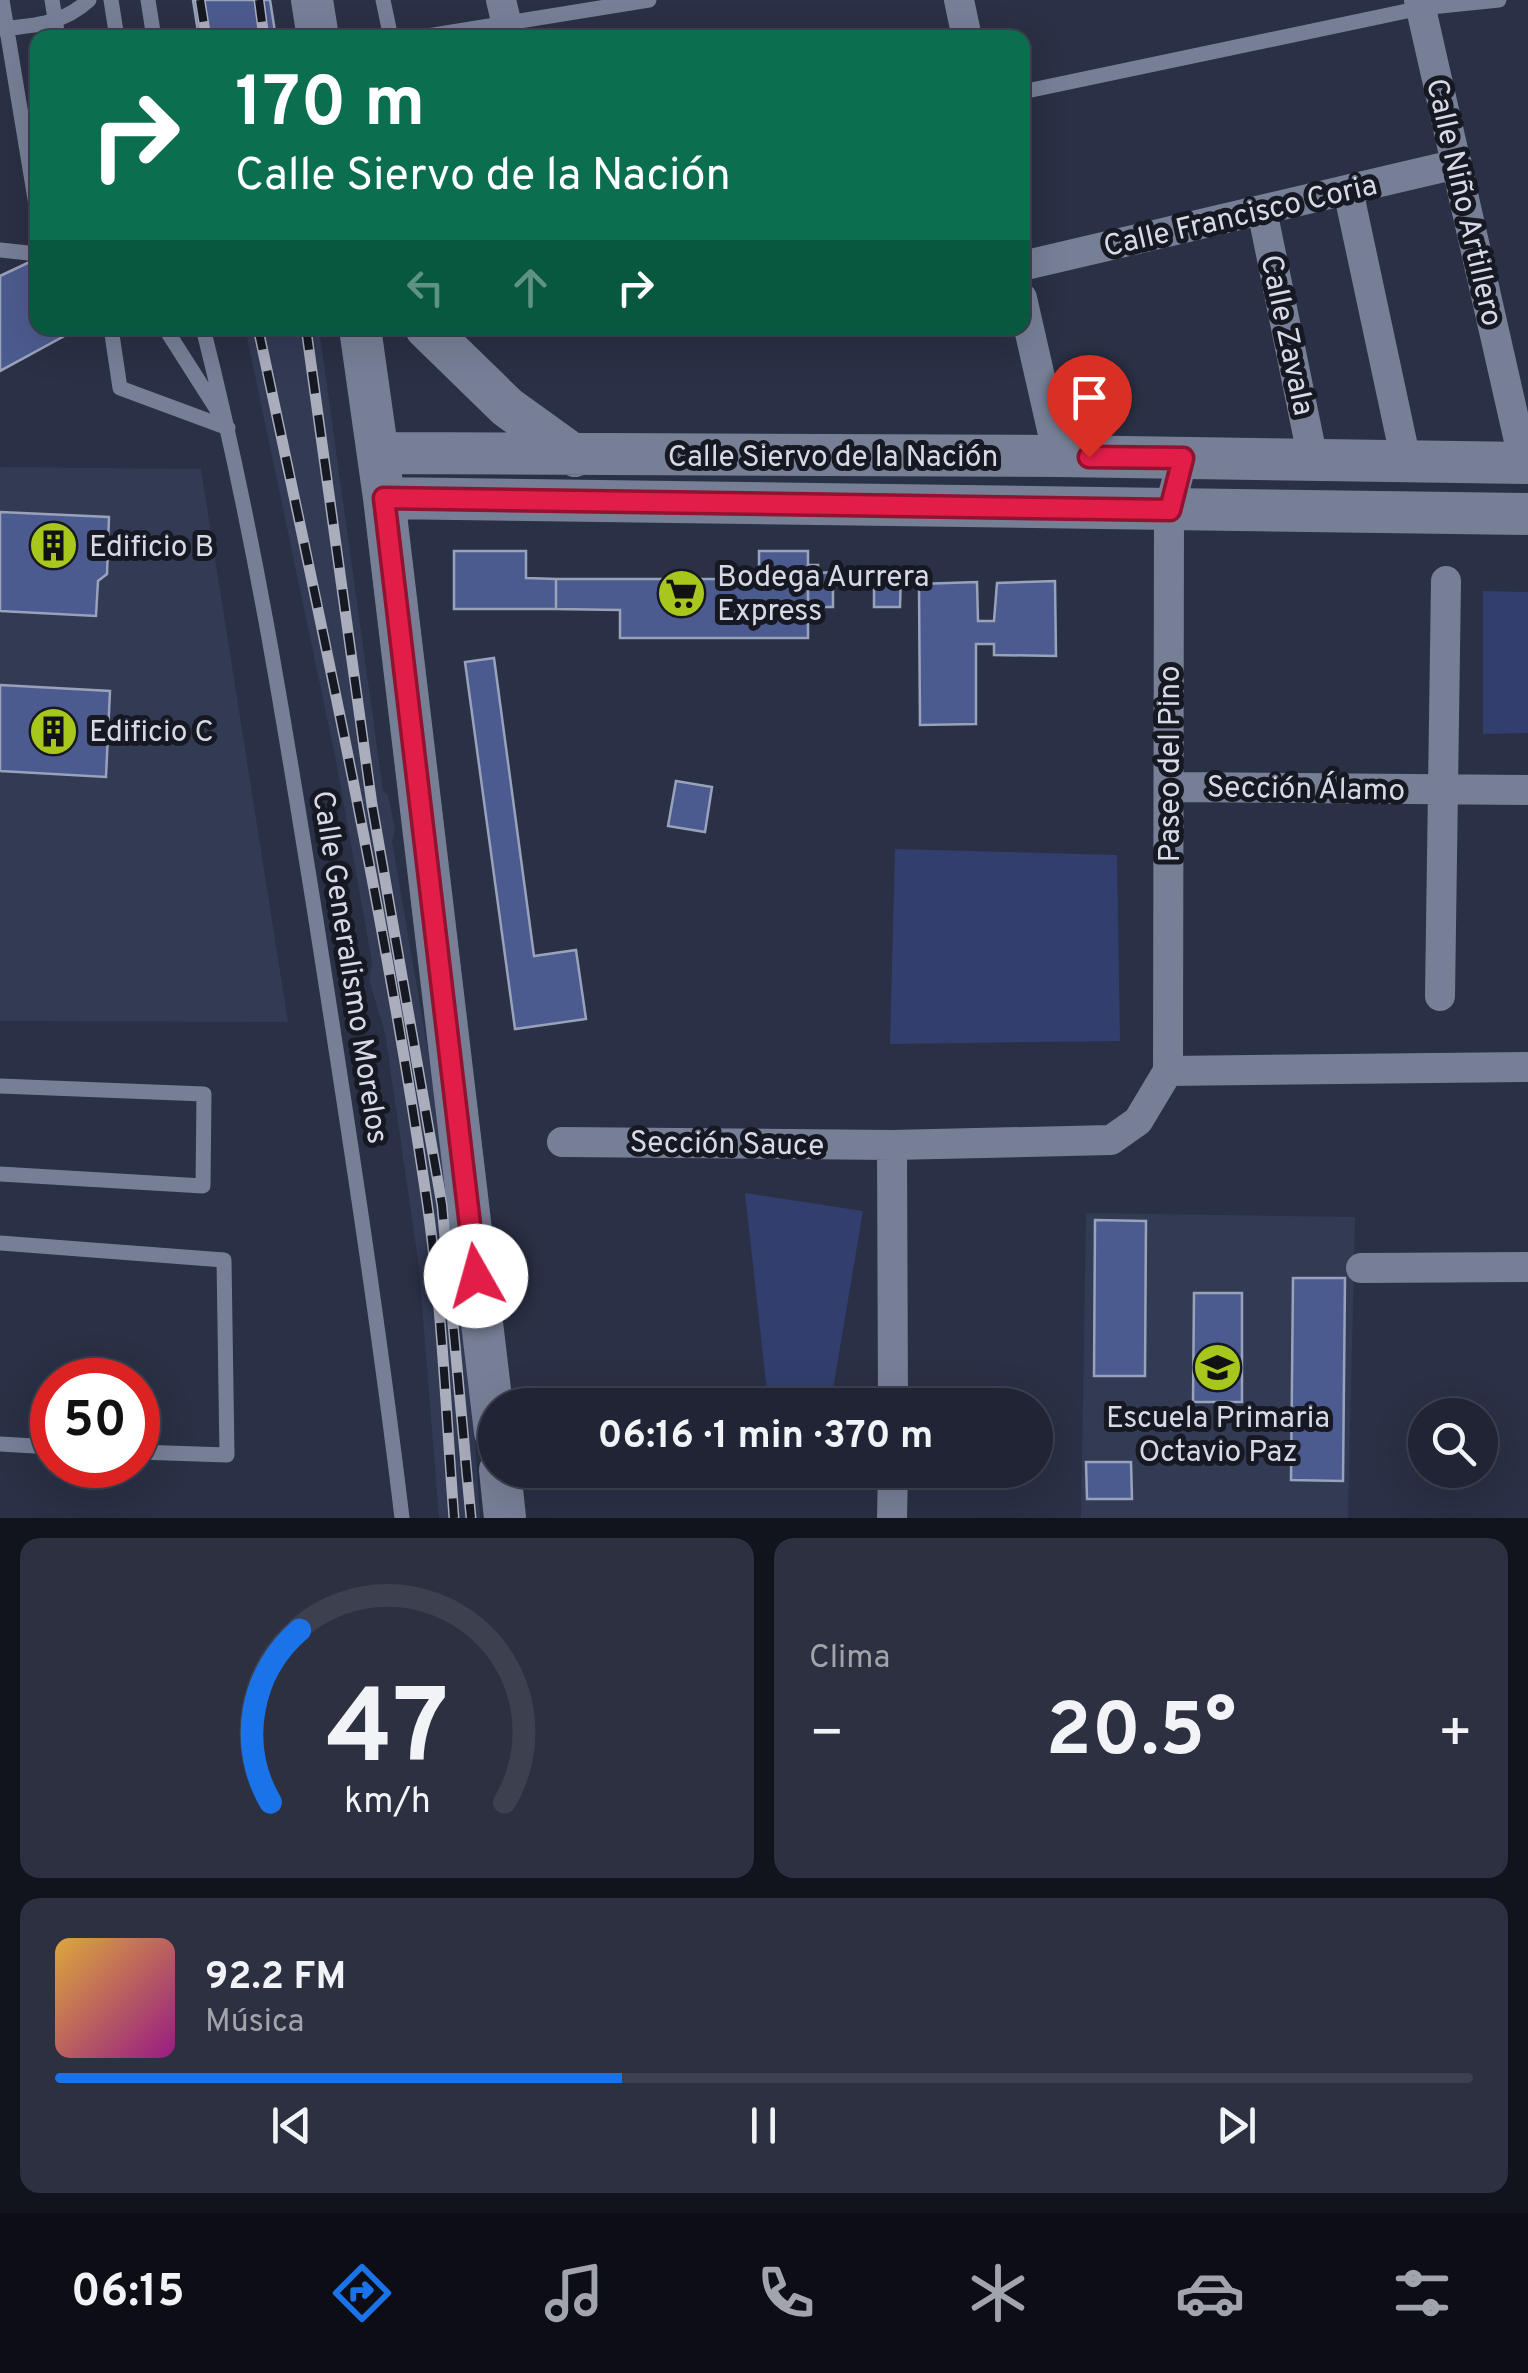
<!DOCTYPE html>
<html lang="es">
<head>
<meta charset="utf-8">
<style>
  body { margin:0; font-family:Overpass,sans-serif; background:#2d3040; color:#f1f3f6; height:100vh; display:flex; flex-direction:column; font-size:38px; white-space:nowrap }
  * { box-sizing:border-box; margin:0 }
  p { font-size:32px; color:#a2a4ac }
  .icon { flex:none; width:55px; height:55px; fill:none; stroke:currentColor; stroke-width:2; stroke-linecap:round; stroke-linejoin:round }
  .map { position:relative; height:1518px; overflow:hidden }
  .panel { display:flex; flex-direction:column; gap:20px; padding:20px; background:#12141d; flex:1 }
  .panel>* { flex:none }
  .top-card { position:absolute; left:30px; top:30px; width:1000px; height:305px; border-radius:20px; box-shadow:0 10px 40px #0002,0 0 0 2px #3d414f; background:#0b6e4f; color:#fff; overflow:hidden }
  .fabs { position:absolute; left:1408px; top:1398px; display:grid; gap:20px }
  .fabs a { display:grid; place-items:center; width:90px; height:90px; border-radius:50%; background:#202434; box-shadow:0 10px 40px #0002,0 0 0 2px #3d414f; font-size:50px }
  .speed { position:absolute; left:30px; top:1358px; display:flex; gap:20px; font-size:50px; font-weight:700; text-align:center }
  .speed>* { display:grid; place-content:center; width:130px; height:130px; border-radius:50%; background:#202434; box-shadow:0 10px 40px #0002,0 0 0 2px #3d414f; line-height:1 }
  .speed .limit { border:15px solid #d22; background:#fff; color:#111 }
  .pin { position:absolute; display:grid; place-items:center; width:85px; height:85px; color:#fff; margin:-102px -42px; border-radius:50% 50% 50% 0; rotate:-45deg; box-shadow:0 0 10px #0007 }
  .pin .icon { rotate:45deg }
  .me { position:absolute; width:110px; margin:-55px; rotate:353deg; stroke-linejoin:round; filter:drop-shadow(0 0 8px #0008) }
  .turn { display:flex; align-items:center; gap:35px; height:210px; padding:0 40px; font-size:45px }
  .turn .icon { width:130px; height:130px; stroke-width:2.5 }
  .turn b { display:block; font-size:70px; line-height:85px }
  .lanes { display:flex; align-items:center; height:95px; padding:0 40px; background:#0003; justify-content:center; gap:50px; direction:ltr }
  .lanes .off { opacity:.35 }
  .big { font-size:75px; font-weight:700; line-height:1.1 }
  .panel .widget { flex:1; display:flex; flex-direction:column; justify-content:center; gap:15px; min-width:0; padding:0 35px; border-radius:20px; background:#2d3040 }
  .panel .dial { align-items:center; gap:0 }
  .dial svg { height:260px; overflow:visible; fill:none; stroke:#3d414f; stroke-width:7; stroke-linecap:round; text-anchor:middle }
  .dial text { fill:#f1f3f6; stroke:none }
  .song { display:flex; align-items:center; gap:30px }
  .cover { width:120px; height:120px; border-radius:15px; background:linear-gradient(135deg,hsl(40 70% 55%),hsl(310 70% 35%)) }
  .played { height:10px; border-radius:5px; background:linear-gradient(90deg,#1a73e8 40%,#3d414f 40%) }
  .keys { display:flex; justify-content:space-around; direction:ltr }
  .heat { display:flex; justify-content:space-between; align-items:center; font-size:55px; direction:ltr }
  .panel .tiles { flex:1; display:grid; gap:20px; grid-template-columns:1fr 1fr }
  .widget:last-child { grid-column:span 2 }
  .trip { position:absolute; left:478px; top:1388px; width:575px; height:100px; border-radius:50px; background:#202434; box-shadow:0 10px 40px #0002,0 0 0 2px #3d414f; font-weight:700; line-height:100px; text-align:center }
  .dock { display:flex; height:160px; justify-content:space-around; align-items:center; background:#0d0e15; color:#a2a4ac }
  .dock .icon { width:70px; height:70px }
  .dock .active { color:#1a73e8 }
  .dock b { font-size:45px; color:#f1f3f6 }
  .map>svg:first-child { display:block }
  .built { fill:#323a54 }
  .green { fill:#323e6d }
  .building { fill:#4c5b8f; stroke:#99a2bb; stroke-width:2.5 }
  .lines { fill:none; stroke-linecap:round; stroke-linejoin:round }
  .lane { stroke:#777f97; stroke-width:15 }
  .street { stroke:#777f97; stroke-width:30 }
  .secondary { stroke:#777f97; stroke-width:42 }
  .rail-casing { stroke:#a9adbc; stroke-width:11 }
  .rail { stroke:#161922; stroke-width:8; stroke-dasharray:22; stroke-linecap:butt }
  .route-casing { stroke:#92132f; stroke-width:25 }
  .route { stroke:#e11d48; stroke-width:18 }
  .labels { text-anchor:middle; stroke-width:10; stroke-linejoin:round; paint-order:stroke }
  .street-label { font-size:30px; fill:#d6dae7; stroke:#161922 }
  .poi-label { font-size:30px; fill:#d6dae7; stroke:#161922; text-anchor:start }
</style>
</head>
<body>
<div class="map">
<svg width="1528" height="1518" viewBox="0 0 1528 1518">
  <rect width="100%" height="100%" fill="#2a3045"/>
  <path class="built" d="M 245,328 L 319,328 L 383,790 L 388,795 L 395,829 L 392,841 L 446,1157 L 472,1394 L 480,1518 L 439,1518 L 419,1267 L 385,1033 L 369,980 L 372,962 L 336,761 Z
    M 0,467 L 201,469 L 288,1022 L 0,1021 Z
    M 1086,1213 L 1355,1217 L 1348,1518 L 1081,1518 Z"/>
  <path class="green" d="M 1483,591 L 1528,592 L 1528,733 L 1483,734 Z
    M 895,849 L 1117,855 L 1120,1041 L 890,1044 Z
    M 745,1193 L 863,1211 L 831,1401 L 768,1401 Z"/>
  <path class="building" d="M 193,0 L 270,0 L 276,38 L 199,38 Z
    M 38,258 L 38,328 L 79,328 L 0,371 L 0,276 Z
    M 0,512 L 109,517 L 107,574 L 98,581 L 96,616 L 0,611 Z
    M 454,551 L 526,551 L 526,578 L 556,579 L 556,609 L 454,609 Z
    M 759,551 L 808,551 L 808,638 L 620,638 L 620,610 L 556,609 L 556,579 L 759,579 Z
    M 808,565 L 818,565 L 818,573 L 833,572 L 833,607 L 808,607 Z
    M 874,573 L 901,573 L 900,607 L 874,607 Z
    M 1055,581 L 1056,656 L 994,655 L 994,644 L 976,644 L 976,724 L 920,725 L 919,584 L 977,582 L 978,621 L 994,621 L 997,583 Z
    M 494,658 L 534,956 L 576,950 L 586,1019 L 515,1029 L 465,662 Z
    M 0,685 L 110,691 L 106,777 L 0,771 Z
    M 676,781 L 712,787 L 705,832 L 668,826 Z
    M 1095,1220 L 1146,1221 L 1145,1376 L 1094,1376 Z
    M 1293,1278 L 1345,1278 L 1343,1481 L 1291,1480 Z
    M 1194,1293 L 1242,1293 L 1242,1402 L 1193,1402 Z
    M 1086,1462 L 1131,1462 L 1132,1499 L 1087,1499 Z"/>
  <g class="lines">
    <path class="lane" d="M 2,0 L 38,217
      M 52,0 L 58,38
      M 111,0 L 117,38
      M 148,0 L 154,38
      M 383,0 L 391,38
      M 0,29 C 34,26 63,24 89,0
      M 415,38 L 649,0
      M 1022,92 L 1421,8 L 1499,0
      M 0,250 L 38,254
      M 111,328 L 120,388 L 228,428
      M 165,328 L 221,416
      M 203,328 C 253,525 284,720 316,920 C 347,1119 378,1318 402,1518
      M 0,1086 L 204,1094 L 203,1186 L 0,1174
      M 0,1243 L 224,1260 L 227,1455 L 138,1452
      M 0,1444 L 52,1447"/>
    <path class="street" d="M 501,0 L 510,38
      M 959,0 L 967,38
      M 1419,0 L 1524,463
      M 1348,190 L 1406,461
      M 1262,210 L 1313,460
      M 1022,266 L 1457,164
      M 1022,298 L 1058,456
      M 1169,787 L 1528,790
      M 1440,996 L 1446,581
      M 1168,1071 L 1528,1067
      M 562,1142 L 892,1145 L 1111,1140 L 1138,1121 L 1168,1071 L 1169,510 L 1183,458
      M 892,1145 L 893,1405
      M 1361,1268 L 1528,1267
      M 892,1518 L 893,1470"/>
    <path class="secondary" d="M 312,0 L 318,38
      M 360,328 L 384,498 L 495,1432
      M 426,328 L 507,407 L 575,456
      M 378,453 L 1058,456 L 1528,463
      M 384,498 L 1528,514
      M 500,1470 L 505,1518"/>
    <defs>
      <path id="rail" d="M 200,0 L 206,38
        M 259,0 L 264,38
        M 258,328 C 320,617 384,909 427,1202 C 442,1306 446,1413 454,1518
        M 306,328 L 372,805 L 442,1205 L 471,1518"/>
    </defs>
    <use href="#rail" class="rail-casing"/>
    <use href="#rail" class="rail"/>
  </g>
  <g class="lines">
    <defs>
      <path id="route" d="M 476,1276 L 384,498 L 1170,510 L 1183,458 L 1089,457"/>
    </defs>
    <use href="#route" class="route-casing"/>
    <use href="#route" class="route"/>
  </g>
  <defs>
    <symbol id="building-disc" viewBox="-11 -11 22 22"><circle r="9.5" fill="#a8c71d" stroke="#161922"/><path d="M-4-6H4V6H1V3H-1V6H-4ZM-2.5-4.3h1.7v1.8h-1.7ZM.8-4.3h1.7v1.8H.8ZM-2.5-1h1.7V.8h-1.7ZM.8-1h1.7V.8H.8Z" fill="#111"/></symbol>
    <symbol id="supermarket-disc" viewBox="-11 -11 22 22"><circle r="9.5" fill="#a8c71d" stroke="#161922"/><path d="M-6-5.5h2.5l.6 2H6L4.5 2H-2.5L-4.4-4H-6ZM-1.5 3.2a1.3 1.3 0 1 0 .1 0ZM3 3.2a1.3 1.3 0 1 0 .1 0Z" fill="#111"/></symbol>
    <symbol id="school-disc" viewBox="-11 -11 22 22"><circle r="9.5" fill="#a8c71d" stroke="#161922"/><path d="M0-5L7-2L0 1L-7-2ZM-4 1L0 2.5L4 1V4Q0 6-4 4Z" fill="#111"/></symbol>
  </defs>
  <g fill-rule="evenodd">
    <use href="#building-disc" x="26" y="518" width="55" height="55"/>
    <use href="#supermarket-disc" x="654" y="566" width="55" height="55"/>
    <use href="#building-disc" x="26" y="704" width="55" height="55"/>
    <use href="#school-disc" x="1190" y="1340" width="55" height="55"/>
  </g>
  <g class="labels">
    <g class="street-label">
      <text transform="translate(1465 202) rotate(77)" y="10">Calle Niño Artillero</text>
      <text transform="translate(1240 215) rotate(-13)" y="10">Calle Francisco Coria</text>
      <text transform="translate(1288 335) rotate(78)" y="10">Calle Zavala</text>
      <text x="833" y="466">Calle Siervo de la Nación</text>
      <text transform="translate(1169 764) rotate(-90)" y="10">Paseo del Pino</text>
      <text transform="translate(1306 788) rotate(1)" y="10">Sección Álamo</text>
      <text transform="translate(351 967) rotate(81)" y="10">Calle Generalismo Morelos</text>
      <text transform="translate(727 1143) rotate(1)" y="10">Sección Sauce</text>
    </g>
    <g class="poi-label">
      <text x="89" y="556">Edificio B</text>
      <text x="717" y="586">Bodega Aurrera<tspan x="717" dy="34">Express</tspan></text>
      <text x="89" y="741">Edificio C</text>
      <text x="1218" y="1427" text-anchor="middle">Escuela Primaria<tspan x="1218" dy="34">Octavio Paz</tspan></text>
    </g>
  </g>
</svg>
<div class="fabs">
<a><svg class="icon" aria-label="search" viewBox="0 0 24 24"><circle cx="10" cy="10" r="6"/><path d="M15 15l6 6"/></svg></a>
</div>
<div class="speed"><div class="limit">50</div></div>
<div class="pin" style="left:1089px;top:457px;background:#d93025"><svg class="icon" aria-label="arrive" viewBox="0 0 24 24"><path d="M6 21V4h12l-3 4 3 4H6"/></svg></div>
<svg class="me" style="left:476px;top:1276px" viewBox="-20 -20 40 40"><circle r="19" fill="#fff"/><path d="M0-13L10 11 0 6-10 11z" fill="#e11d48"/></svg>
<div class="trip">06:16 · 1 min · 370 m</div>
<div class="top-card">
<div class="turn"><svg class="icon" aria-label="right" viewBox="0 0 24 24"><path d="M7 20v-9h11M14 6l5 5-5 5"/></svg><div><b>170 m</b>Calle Siervo de la Nación</div></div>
<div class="lanes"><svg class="icon off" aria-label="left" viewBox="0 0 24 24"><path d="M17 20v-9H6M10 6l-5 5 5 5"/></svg><svg class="icon off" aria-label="ahead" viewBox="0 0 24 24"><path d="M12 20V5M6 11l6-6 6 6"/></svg><svg class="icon" aria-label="right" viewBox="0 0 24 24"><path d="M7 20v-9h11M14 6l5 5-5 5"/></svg></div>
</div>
</div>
<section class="panel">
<div class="tiles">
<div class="widget dial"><svg viewBox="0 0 100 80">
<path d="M14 69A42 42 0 1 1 86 69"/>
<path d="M14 69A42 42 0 0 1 23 16" stroke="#1a73e8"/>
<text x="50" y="56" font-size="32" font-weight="700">47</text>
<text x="50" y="72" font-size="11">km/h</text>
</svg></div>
<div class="widget"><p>Clima</p>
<div class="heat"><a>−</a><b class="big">20.5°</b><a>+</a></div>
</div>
<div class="widget">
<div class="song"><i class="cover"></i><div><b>92.2 FM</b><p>Música</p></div></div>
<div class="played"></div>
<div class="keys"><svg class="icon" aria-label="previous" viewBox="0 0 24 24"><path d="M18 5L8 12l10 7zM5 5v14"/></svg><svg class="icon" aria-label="pause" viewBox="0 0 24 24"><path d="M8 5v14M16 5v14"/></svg><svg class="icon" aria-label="next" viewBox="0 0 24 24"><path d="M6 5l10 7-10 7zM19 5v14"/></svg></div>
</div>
</div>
</section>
<nav class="dock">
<b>06:15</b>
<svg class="icon active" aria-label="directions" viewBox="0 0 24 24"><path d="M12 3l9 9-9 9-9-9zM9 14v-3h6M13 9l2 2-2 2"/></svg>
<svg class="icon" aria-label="music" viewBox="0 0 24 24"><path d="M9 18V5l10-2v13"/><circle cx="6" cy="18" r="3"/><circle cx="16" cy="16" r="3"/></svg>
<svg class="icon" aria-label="phone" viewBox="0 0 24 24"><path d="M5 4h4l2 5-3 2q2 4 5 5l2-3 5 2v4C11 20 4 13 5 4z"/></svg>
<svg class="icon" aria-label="climate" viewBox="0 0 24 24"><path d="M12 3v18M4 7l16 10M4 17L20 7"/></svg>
<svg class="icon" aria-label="car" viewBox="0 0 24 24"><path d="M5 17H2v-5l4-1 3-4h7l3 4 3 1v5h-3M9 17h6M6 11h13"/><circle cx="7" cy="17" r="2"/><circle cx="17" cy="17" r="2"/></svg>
<svg class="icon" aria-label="filters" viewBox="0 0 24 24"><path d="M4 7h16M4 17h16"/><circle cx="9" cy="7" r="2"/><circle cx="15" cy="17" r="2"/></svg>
</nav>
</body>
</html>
